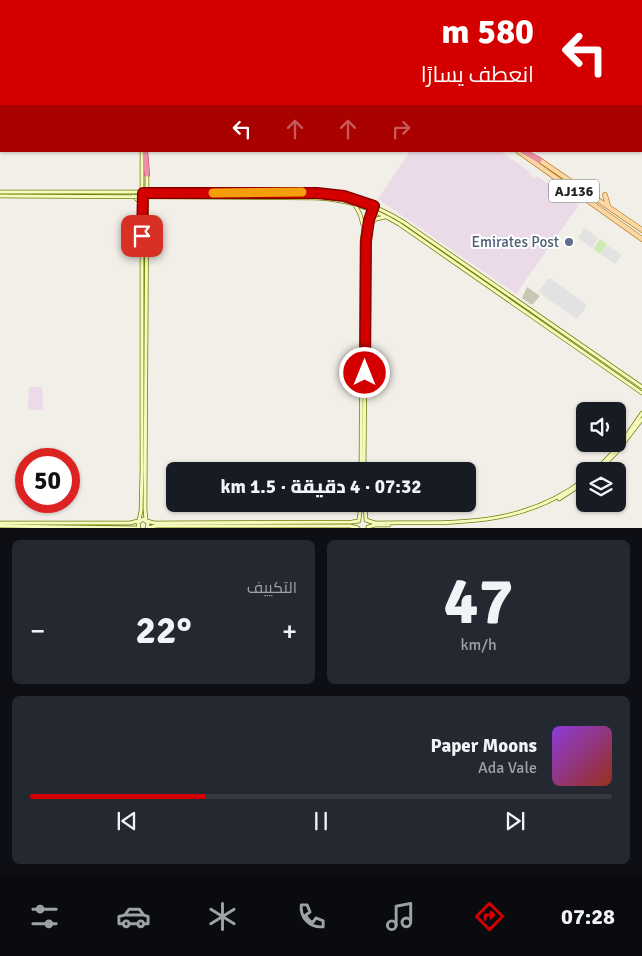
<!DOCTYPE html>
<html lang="ar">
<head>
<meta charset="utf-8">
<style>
  body { margin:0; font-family:Signika,Cairo,sans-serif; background:#242831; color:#f1f3f6; direction:rtl; height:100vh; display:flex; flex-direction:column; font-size:19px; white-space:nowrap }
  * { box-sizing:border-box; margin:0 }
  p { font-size:16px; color:#9ea1a6 }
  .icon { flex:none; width:28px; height:28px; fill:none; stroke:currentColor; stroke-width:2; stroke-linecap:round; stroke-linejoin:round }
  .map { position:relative; height:528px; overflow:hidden; direction:ltr }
  .drawer { display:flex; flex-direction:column; gap:12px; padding:12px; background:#0d0f14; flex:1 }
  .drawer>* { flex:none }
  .hud { position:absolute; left:0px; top:0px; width:642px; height:152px; box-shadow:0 1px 4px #0004; direction:rtl; background:#d40000; color:#fff; overflow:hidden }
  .fabs { position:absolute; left:576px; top:402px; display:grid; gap:10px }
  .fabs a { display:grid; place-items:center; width:50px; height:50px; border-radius:8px; background:#171b24; box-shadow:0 1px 4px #0004; font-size:25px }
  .speed { position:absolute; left:15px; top:448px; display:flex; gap:10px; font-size:25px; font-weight:700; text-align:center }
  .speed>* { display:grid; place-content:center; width:65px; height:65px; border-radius:50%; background:#171b24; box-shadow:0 1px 4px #0004; line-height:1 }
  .speed .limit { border:8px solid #d22; background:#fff; color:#111 }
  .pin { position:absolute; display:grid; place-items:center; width:42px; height:42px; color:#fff; margin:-21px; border-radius:10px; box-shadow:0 2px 8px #0006 }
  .me { position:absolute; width:55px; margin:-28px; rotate:0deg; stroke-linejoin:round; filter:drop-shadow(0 0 4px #0008) }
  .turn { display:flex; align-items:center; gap:18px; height:105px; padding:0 25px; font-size:22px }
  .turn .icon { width:65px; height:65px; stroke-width:2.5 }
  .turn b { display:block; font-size:35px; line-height:42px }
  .lanes { display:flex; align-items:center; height:48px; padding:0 25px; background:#0003; justify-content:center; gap:25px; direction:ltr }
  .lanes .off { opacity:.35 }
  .big { font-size:38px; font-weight:800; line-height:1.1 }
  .drawer .tile { flex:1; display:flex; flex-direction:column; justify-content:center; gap:8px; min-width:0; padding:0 18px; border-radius:8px; background:#242831 }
  .drawer .dial { align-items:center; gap:0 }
  .dial b { font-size:65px; line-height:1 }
  .song { display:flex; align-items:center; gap:15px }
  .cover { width:60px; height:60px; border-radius:8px; background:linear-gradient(135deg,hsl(270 70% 55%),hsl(10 70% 35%)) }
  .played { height:5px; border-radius:2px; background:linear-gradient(90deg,#d40000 30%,#363941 30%) }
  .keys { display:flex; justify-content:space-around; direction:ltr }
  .heat { display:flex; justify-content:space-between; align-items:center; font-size:28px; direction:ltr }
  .drawer .tiles { flex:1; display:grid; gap:12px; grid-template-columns:1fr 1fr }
  .tile:last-child { grid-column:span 2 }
  .trip { position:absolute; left:166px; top:462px; width:310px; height:50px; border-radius:8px; background:#171b24; box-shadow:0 1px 4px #0004; font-weight:800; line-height:50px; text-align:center; direction:rtl }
  .menu { display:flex; height:80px; justify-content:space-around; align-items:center; background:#090b0e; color:#9ea1a6 }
  .menu .icon { width:35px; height:35px }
  .menu .selected { color:#d40000 }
  .menu b { font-size:22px; color:#f1f3f6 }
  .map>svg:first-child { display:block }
  .industrial { fill:#ebdbe8 }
  .construction { fill:#c7c7b4 }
  .grass { fill:#cdebb0 }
  .parking { fill:#e2e2e2 }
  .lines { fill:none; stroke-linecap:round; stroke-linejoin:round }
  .secondary-casing { stroke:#707d05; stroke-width:4.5 }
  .primary-casing { stroke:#a06b00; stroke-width:5.5 }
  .highway-casing { stroke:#dc2a67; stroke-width:6 }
  .secondary { stroke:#f7fabf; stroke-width:3 }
  .primary { stroke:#fcd6a4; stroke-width:4.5 }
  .highway { stroke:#e892a2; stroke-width:5 }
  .route-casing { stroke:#8a0000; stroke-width:12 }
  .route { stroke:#d40000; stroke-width:9 }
  .slow { stroke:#f59e0b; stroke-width:9 }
  .service-dot { fill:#5c6f8a; stroke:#fff; stroke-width:2 }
  .labels { text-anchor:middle; stroke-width:4; stroke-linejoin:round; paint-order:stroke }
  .shield { fill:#fff; stroke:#646464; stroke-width:1 }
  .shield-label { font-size:14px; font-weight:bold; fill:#222 }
  .service-label { font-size:15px; fill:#4e5e75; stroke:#fff; text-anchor:end }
</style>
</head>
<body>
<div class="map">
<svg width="642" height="529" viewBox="0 0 642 529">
  <rect width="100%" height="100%" fill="#f2efe9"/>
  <path class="industrial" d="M 410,151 L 500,151 L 529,171 L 530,174 L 535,178 L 537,176 L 579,205 L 516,294 L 378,199 Z
    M 29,387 L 42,387 L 43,410 L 28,410 Z"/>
  <path class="construction" d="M 527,287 L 540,296 L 532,305 L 522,298 Z"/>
  <path class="grass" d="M 600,239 L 607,244 L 600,254 L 593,249 Z"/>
  <path class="parking" d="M 584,228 L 598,238 L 592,248 L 578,238 Z
    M 607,245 L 622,255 L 615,264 L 601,254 Z
    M 548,279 L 551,279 L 585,303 L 586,307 L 577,319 L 538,292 Z"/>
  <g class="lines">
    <defs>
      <path id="secondary" d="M 78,0 L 78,1
        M 461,0 L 464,1
        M 471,0 L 475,1
        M 601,0 L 601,1
        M 605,0 L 605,1
        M 75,1 L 75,0
        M 517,1 L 522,0
        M 526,1 L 531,0
        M 0,23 L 1,23
        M 0,26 L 1,26
        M 0,85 L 1,86
        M 0,104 L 1,104
        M 0,192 L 309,192 C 344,194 375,204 405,223 L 642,387
        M 0,196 L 316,198 C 344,199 374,209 399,224 L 642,393
        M 133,196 L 139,201 L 142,206
        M 355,205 L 360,214 L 363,225
        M 369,225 L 376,219 L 385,217
        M 361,471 L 362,241 L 364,227 L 372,205
        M 364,471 L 366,241 L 368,224 L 373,210
        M 595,471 L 620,445 L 642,413
        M 598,471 L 616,453 L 642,419
        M 559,499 L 585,482
        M 365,504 L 366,520
        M 139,520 L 141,511 L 142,471 L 142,151
        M 146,520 L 145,509 L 147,173
        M 359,520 L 361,504
        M 366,520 L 375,523 C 451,522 521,529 585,479
        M 147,521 L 154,523 L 352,522 L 359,521
        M 0,523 L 130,523 L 138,521
        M 0,526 L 139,528
        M 368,527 L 375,525 L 389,525
        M 139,528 L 138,523 L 143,519 L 148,523 L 147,529
        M 147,528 L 156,526 L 350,526 L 358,528"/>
      <path id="primary" d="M 274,0 L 276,1
        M 285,0 L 287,1
        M 0,101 L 1,101
        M 518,151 L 642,239
        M 538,159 L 642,230
        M 605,195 L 608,206"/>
      <path id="highway" d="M 448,1 L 448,0
        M 534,1 L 539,0
        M 641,49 L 642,49
        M 641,53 L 642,53
        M 0,92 L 1,92
        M 145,151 L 147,174
        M 523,151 L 539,160"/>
    </defs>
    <use href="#secondary" class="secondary-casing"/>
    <use href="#primary" class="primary-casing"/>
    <use href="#highway" class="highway-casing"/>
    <use href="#secondary" class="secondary"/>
    <use href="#primary" class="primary"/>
    <use href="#highway" class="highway"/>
  </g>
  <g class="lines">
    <defs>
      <path id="route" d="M 142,236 L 143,193 L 317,193 L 344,196 L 374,206 L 369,220 L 366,241 L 365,373"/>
    </defs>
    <use href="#route" class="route-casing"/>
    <use href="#route" class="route"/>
    <path class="slow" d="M 213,193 L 302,192"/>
  </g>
  <circle class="service-dot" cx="569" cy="242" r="5"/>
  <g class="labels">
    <rect class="shield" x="549" y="179.5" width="50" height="23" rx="4"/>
    <g class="shield-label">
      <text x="574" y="196">AJ136</text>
    </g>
    <g class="service-label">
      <text x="559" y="247">Emirates Post</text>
    </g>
  </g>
</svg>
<div class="fabs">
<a><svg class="icon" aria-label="sound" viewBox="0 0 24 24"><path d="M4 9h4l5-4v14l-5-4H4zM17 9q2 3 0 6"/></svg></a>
<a><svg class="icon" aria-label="layers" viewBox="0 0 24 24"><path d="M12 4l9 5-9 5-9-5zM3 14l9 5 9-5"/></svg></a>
</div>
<div class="speed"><div class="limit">50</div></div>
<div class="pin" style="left:142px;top:236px;background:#d93025"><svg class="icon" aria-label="arrive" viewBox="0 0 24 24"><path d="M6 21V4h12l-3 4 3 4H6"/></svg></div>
<svg class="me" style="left:365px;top:373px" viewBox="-20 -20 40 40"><circle r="17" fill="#d40000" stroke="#fff" stroke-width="3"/><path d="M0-11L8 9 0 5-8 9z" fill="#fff"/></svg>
<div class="trip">07:32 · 4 دقيقة · 1.5 km</div>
<div class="hud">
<div class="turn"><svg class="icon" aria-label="left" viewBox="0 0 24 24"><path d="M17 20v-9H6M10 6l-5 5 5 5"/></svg><div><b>580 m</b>انعطف يسارًا</div></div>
<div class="lanes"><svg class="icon" aria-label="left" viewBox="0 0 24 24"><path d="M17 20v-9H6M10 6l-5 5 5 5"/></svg><svg class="icon off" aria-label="ahead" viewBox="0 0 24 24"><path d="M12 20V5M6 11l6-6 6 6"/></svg><svg class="icon off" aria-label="ahead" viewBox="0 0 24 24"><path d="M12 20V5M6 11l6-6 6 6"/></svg><svg class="icon off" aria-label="right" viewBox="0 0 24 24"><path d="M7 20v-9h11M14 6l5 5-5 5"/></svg></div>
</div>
</div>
<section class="drawer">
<div class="tiles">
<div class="tile dial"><b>47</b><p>km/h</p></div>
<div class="tile"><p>التكييف</p>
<div class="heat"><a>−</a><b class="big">22°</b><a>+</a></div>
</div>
<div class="tile">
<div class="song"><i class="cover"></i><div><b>Paper Moons</b><p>Ada Vale</p></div></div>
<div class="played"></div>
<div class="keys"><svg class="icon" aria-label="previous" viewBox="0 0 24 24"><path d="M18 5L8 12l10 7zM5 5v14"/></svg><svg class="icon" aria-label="pause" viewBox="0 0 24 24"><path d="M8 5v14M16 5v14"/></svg><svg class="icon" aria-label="next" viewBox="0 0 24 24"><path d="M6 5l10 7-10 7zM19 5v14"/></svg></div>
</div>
</div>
</section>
<nav class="menu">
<b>07:28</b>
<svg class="icon selected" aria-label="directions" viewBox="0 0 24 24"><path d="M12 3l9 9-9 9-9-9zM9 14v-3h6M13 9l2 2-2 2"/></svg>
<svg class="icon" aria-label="music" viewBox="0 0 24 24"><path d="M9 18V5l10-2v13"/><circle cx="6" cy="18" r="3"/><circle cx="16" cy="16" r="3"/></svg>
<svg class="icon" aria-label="phone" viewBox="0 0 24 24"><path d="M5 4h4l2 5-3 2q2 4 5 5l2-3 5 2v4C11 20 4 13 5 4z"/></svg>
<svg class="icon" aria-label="climate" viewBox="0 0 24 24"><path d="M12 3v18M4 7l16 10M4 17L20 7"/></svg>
<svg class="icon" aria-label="car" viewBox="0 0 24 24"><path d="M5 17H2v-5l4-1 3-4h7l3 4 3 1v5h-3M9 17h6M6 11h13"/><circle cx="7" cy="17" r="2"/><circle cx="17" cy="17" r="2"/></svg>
<svg class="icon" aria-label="filters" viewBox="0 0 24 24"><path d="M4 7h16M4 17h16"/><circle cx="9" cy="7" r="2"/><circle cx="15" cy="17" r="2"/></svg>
</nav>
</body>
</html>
